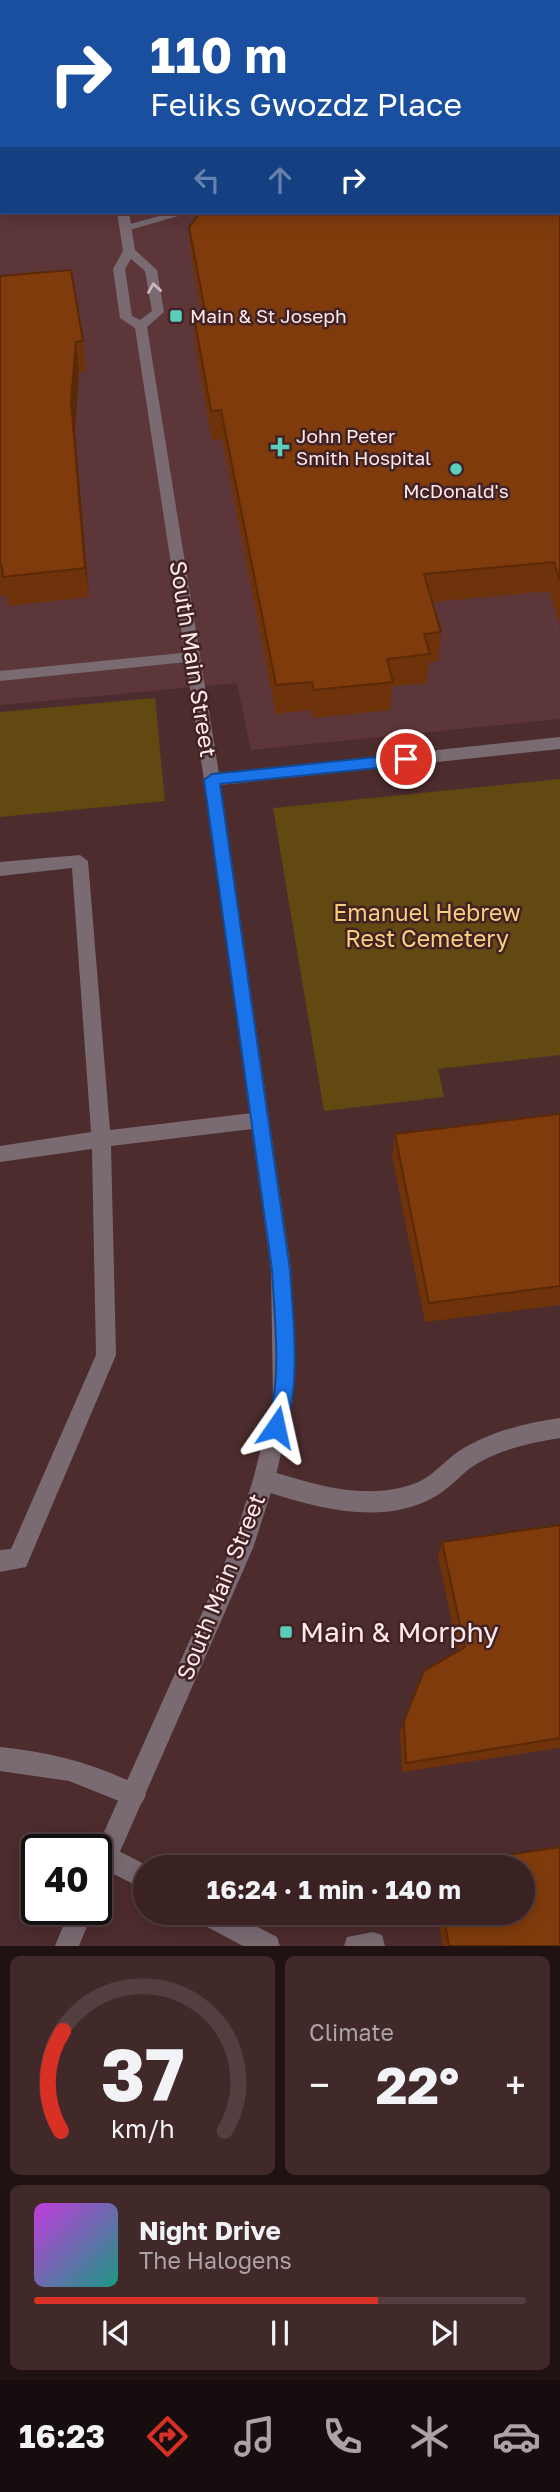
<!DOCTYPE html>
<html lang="en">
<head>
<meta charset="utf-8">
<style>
  body { margin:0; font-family:"Golos Text",sans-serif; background:#41292a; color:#f1f3f6; height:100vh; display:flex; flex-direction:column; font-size:26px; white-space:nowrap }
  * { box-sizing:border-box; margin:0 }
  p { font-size:23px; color:#aba3a5 }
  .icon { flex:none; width:38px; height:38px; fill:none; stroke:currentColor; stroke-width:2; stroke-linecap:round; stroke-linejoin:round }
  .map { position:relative; height:1946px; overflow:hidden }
  .panel { display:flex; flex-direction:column; gap:10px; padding:10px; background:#201213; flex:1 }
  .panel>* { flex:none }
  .top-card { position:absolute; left:0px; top:0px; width:560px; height:214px; box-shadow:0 4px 18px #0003,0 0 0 2px #543e40; background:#1a4fa0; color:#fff; overflow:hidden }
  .speed { position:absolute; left:21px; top:1834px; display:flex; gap:14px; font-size:35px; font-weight:700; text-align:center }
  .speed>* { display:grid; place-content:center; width:91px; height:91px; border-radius:50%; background:#3a2122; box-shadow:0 4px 18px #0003,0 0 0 2px #543e40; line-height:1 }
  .speed .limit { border:4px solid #111; border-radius:10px; background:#fff; color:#111 }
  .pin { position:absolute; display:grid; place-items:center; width:60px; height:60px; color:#fff; margin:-30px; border:4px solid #fff; border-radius:50%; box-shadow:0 2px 7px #0007 }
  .me { position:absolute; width:77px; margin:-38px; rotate:11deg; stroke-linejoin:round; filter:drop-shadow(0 0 5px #0008) }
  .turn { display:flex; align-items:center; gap:24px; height:147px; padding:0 35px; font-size:32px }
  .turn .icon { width:91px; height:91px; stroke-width:2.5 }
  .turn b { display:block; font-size:49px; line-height:60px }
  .lanes { display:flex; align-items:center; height:66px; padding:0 35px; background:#0003; justify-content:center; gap:35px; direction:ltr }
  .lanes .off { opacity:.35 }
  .big { font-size:52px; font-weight:700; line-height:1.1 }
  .panel .widget { flex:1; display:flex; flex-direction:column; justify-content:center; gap:10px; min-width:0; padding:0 24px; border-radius:10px; background:#41292a }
  .panel .dial { align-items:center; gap:0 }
  .dial svg { height:182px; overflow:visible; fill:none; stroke:#543e40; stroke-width:7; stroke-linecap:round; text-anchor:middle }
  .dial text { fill:#f1f3f6; stroke:none }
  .song { display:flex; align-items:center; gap:21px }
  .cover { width:84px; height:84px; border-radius:10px; background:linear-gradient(135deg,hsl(290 70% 55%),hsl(170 70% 35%)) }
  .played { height:7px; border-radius:4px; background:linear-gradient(90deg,#d93025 70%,#543e40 70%) }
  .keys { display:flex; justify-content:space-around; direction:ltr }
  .heat { display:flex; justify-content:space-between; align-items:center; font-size:38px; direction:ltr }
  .panel .tiles { flex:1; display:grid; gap:10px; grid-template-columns:1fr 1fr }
  .widget:last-child { grid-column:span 2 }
  .trip { position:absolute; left:133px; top:1855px; width:402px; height:70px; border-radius:35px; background:#3a2122; box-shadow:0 4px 18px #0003,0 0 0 2px #543e40; font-weight:700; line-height:70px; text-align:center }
  .tabs { display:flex; height:112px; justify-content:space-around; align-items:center; background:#170d0e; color:#aba3a5 }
  .tabs .icon { width:49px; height:49px }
  .tabs .current { color:#d93025 }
  .tabs b { font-size:32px; color:#f1f3f6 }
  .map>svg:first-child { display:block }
  .built { fill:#5d3639 }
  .green { fill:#624811 }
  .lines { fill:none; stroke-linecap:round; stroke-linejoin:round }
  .service { fill:#7a6b73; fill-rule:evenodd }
  .minor { fill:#7a6b73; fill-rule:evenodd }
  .tertiary { fill:#7a6b73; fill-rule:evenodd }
  .wall { fill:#6e330a }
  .shaded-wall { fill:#5a2908 }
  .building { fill:#803b0c; stroke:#5a2908; stroke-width:2 }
  .oneway { stroke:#cab7ba }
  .route { fill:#1a73e8; stroke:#114b97; stroke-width:2 }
  .poi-dot { fill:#5bcebb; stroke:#412225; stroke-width:2.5 }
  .labels { text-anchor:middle; stroke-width:5; stroke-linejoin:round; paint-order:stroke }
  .far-poi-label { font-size:19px; fill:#ffe9e9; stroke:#412225; text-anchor:start }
  .street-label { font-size:23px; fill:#ffe9e9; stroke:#412225 }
  .park-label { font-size:23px; fill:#fbce7d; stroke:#412225 }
  .near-poi-label { font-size:28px; fill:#ffe9e9; stroke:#412225; text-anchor:start }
</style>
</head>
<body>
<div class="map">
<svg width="560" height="1946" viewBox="0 0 560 1946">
  <rect width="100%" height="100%" fill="#4d2c2e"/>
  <path class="built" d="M 558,40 L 560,719 L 251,750 L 237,683 L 0,705 L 0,210 L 558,212 Z"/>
  <path class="green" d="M 155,698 L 165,801 L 0,817 L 0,712 Z
    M 560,779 L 560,1055 L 438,1069 L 444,1097 L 324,1111 L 273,808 Z"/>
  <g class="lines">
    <path class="service" d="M 166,0 L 201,0 L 165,2 Z
      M 247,0 L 257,0 L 257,2 L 247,2 Z
      M 451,0 L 463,0 L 464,2 L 452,2 Z
      M 173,212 L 192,212 L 126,231 L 120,227 Z
      M 192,652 L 200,657 L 197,661 L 0,681 L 0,671 Z
      M 80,855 L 88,861 L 110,1130 L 260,1112 L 267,1114 L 269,1120 L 267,1126 L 260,1128 L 111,1146 L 116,1355 L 26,1567 L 0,1572 L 0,1550 L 11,1549 L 96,1355 L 92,1149 L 0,1162 L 0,1146 L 91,1132 L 72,868 L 0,876 L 0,862 Z
      M 560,1418 L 560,1438 C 529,1443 496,1450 469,1469 C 458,1478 448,1489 436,1496 C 383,1527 318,1508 264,1491 L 256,1488 L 253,1480 L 256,1472 L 264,1469 C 312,1484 366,1502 416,1483 C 432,1477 444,1461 459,1451 C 489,1432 525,1423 560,1418 Z
      M 105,1844 L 150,1867 L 145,1867 L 145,1890 L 96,1865 L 96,1847 Z
      M 195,1913 L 231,1913 L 277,1937 L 280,1946 L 243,1946 L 198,1922 Z
      M 373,1932 L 382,1935 L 385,1946 L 344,1946 L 347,1937 Z"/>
    <path class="minor" d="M 401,0 L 411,0 L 412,2 L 402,2 Z
      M 0,190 L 2,190 L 2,196 L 0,196 Z
      M 560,737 L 560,749 L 212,786 L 204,780 L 212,774 Z
      M 0,1747 C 51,1752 96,1764 142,1787 L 146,1795 L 142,1803 L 134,1807 L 69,1781 L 0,1771 Z"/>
    <path class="tertiary" d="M 0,53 L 2,53 L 0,60 Z
      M 117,212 L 129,212 L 135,250 L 157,270 L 164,312 L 147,327 L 220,780 L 291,1270 L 293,1401 L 275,1480 L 253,1548 L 105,1886 L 96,1889 L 96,1850 L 232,1546 L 253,1480 L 273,1401 L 271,1270 L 204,780 L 135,328 L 120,318 L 113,269 L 123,251 ZM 131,259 L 145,271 L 152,311 L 140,320 L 132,316 L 125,269 Z
      M 70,1909 L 94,1909 L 79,1946 L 55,1946 Z"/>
  </g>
  <path class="wall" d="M 0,0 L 108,0 L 108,2 L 2,2 L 2,19 L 0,19 Z
    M 492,0 L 560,0 L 560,625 L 549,591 L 432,602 L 441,632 L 438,661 L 429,662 L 427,683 L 392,686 L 390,710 L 313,718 L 311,710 L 276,714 L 222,439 L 212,440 L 195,345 L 194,316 L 202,315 L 191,256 L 189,227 L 558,212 L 558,2 L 493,2 Z
    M 0,276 L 83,341 L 86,371 L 79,372 L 75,431 L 89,597 L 8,606 L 6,595 L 0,596 Z
    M 560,1114 L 560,1305 L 425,1322 L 392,1156 L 395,1134 Z
    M 560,1525 L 560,1748 L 402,1772 L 400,1732 L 404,1721 L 458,1651 L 438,1557 L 442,1542 Z
    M 560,1847 L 560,1946 L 443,1946 L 437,1913 L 523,1913 L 523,1867 L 435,1867 L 435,1866 Z"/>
  <path class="shaded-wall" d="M 76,342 L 79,372 L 75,431 L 89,597 L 85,568 L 71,401 Z"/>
  <path class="building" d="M 508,0 L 560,0 L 560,581 L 554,562 L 424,574 L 441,632 L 424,634 L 430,654 L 387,659 L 393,682 L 314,690 L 312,682 L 276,685 L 221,410 L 211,411 L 194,316 L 206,315 L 189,227 L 201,212 L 558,212 L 558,2 L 509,2 Z
    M 71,270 L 83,341 L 76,342 L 71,401 L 85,568 L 3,577 L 2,566 L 0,566 L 0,276 Z
    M 560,1114 L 560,1286 L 429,1303 L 395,1134 Z
    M 560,1525 L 560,1738 L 406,1763 L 404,1721 L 424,1671 L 465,1647 L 442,1542 Z
    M 560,1847 L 560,1946 L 449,1946 L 443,1913 L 523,1913 L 523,1867 L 436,1867 L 435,1866 Z"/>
  <defs><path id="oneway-chevron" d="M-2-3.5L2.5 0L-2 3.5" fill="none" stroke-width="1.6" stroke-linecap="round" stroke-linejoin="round" transform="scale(1.75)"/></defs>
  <use class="oneway" href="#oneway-chevron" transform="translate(154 288) rotate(-99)"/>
  <path class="route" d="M 406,754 L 414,759 L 406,765 L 220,784 L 290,1270 C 293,1319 302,1388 283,1434 L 276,1436 L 270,1434 C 265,1423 271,1413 273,1402 C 280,1360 274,1313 272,1270 L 204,780 L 212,774 Z"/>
  <g class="poi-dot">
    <rect x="169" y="309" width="14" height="14" rx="3.5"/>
    <path d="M276.5 436.5h7v7h7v7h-7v7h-7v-7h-7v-7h7z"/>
    <circle cx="456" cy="469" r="7"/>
    <rect x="279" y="1625" width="14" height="14" rx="3.5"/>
  </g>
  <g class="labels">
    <g class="far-poi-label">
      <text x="190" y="323">Main &amp; St Joseph</text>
      <text x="296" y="443">John Peter<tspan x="296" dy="22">Smith Hospital</tspan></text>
      <text x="456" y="498" text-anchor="middle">McDonald's</text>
    </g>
    <g class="street-label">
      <text transform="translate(193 659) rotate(81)" y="8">South Main Street</text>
      <text transform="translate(221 1587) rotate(-68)" y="8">South Main Street</text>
    </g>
    <g class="park-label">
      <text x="427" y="921">Emanuel Hebrew<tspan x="427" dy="26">Rest Cemetery</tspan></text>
    </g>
    <g class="near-poi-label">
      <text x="300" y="1642">Main &amp; Morphy</text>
    </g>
  </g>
</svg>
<div class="speed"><div class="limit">40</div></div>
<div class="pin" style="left:406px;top:759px;background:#d93025"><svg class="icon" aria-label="arrive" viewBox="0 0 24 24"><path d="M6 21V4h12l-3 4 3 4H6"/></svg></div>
<svg class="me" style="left:276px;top:1427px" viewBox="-20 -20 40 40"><path d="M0-17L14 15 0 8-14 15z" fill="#1a73e8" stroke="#fff" stroke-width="4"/></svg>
<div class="trip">16:24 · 1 min · 140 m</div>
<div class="top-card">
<div class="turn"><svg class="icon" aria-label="right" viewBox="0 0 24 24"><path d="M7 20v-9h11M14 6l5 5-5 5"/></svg><div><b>110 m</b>Feliks Gwozdz Place</div></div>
<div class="lanes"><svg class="icon off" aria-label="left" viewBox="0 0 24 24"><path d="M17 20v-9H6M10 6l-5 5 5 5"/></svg><svg class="icon off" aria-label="ahead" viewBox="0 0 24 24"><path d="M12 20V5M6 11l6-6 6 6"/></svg><svg class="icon" aria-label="right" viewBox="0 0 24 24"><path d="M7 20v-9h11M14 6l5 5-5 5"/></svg></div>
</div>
</div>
<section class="panel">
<div class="tiles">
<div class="widget dial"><svg viewBox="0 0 100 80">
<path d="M14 69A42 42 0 1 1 86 69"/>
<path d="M14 69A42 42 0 0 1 15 25" stroke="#d93025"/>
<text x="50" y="56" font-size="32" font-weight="700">37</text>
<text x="50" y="72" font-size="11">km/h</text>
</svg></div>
<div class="widget"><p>Climate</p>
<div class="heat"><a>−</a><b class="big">22°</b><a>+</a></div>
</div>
<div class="widget">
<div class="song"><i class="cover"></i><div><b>Night Drive</b><p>The Halogens</p></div></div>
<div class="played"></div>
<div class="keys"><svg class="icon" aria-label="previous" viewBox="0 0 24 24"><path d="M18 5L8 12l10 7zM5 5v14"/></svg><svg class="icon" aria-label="pause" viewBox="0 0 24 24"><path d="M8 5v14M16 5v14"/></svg><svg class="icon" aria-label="next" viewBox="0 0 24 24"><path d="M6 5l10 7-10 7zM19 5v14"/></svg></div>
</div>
</div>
</section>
<nav class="tabs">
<b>16:23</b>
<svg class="icon current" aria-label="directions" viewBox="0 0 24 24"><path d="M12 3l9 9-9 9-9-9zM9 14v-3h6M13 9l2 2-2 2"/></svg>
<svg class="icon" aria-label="music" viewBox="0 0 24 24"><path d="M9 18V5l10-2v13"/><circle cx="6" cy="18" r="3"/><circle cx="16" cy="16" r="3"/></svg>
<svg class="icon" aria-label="phone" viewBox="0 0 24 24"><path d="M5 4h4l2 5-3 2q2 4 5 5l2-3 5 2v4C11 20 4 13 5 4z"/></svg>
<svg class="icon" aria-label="climate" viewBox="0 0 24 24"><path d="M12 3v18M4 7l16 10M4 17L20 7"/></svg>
<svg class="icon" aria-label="car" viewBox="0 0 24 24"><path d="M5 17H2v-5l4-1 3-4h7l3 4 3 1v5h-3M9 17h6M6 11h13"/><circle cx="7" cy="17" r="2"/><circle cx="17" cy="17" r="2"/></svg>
</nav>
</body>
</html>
